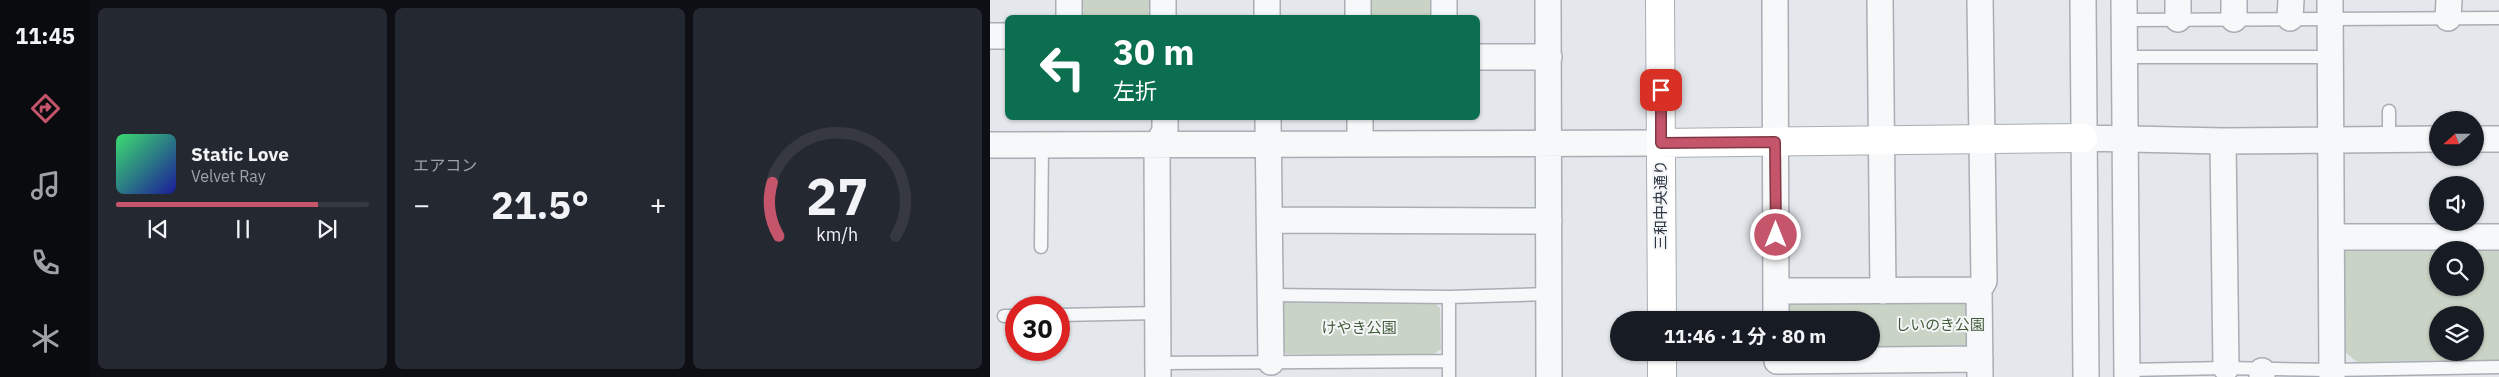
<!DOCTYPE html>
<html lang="ja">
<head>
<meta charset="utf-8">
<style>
  body { margin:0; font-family:"IBM Plex Sans","Noto Sans JP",sans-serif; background:#242831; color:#f1f3f6; height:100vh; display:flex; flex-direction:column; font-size:19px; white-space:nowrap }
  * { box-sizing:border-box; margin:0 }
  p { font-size:16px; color:#9ea1a6 }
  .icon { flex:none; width:28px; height:28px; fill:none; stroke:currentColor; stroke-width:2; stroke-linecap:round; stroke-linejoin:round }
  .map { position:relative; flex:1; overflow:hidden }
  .side { display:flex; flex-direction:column; gap:8px; padding:8px; background:#0d0f14; width:900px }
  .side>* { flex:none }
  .guide { position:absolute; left:15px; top:15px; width:475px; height:105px; border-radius:8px; box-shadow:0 1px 4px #0004; background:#0b6e4f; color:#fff; overflow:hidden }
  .needle { width:32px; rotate:249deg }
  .fabs { position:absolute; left:1439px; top:111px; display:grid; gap:10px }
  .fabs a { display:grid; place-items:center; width:55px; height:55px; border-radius:50%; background:#171b24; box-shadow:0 1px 4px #0004; font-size:25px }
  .speed { position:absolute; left:15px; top:296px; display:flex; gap:10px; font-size:25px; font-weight:700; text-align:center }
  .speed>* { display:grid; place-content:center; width:65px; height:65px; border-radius:50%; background:#171b24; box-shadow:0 1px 4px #0004; line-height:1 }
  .speed .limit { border:8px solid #d22; background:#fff; color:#111 }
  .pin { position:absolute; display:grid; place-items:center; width:42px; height:42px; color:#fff; margin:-21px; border-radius:10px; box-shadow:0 2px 8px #0006 }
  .me { position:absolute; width:55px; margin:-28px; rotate:0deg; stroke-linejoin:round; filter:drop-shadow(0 0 4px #0008) }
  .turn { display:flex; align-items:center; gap:18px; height:105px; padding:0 25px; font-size:22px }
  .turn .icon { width:65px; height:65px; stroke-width:2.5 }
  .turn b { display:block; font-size:35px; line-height:42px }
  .big { font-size:38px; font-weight:700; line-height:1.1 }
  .side .card { flex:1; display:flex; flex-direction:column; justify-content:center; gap:8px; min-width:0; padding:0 18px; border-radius:8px; background:#242831 }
  .side .dial { align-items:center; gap:0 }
  .dial svg { height:130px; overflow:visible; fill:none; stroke:#363941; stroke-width:7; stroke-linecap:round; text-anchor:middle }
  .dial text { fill:#f1f3f6; stroke:none }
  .song { display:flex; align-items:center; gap:15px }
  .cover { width:60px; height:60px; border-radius:8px; background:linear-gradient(135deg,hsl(140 70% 55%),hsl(240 70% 35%)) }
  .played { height:5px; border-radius:2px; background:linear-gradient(90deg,#c4556a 80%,#363941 80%) }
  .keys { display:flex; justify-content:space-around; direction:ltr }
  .heat { display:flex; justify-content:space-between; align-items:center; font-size:28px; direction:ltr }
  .side .tiles { flex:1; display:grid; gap:8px; grid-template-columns:repeat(3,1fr) }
  .trip { position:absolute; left:620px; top:311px; width:270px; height:50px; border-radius:25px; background:#171b24; box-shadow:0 1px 4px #0004; font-weight:700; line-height:50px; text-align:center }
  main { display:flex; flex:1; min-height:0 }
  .tabs { display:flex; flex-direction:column; width:90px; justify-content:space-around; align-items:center; background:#090b0e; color:#9ea1a6 }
  .tabs .icon { width:35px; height:35px }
  .tabs .on { color:#c4556a }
  .tabs b { font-size:22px; color:#f1f3f6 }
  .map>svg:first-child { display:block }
  .green { fill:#cad4c6; fill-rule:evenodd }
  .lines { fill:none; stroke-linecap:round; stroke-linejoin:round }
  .lane-casing { stroke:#a9aeb5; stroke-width:15 }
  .street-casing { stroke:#a9aeb5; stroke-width:28 }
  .secondary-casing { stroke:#a9aeb5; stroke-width:30 }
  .lane { stroke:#f7f8f9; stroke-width:12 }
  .street { stroke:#f7f8f9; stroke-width:25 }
  .secondary { stroke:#fff; stroke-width:28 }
  .route-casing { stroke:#7f3745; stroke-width:12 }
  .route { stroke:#c4556a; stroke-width:9 }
  .labels { text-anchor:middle; stroke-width:4; stroke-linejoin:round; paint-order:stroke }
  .street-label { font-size:15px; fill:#2d3542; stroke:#f4f6f8 }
  .park-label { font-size:15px; fill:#435c3b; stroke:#f4f6f8 }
</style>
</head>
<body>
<main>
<nav class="tabs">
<b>11:45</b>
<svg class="icon on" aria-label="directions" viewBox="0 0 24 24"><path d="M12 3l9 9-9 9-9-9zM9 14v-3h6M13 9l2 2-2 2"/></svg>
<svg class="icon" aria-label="music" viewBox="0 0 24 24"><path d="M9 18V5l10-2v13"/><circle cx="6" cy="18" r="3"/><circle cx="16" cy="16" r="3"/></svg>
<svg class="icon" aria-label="phone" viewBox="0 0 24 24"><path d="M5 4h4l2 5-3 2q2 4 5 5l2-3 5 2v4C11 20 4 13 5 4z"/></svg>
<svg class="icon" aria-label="climate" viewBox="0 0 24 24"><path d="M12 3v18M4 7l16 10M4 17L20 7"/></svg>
</nav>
<section class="side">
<div class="tiles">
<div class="card">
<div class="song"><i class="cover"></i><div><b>Static Love</b><p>Velvet Ray</p></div></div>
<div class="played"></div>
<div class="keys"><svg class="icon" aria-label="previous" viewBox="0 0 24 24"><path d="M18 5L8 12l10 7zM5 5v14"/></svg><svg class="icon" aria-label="pause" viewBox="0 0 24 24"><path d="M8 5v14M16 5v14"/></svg><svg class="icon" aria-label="next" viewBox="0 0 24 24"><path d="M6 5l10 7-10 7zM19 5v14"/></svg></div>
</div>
<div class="card"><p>エアコン</p>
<div class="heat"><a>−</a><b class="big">21.5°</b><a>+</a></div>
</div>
<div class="card dial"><svg viewBox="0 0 100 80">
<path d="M14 69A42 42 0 1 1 86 69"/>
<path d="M14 69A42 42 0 0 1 10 36" stroke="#c4556a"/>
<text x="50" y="56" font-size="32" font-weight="700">27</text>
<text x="50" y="72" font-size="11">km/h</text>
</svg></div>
</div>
</section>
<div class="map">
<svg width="1509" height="377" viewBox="0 0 1509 377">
  <rect width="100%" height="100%" fill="#e4e7eb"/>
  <path class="green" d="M 80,0 L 173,0 L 173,17 L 80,17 Z
    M 373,0 L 440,0 L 441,17 L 373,17 Z
    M 1361,246 L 1509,246 L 1509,360 L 1367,362 L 1355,352 L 1353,252 ZM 1448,250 L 1485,250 L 1485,288 L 1448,288 ZM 1448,315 L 1485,315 L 1485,352 L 1448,352 Z
    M 798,300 L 979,301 L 979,348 L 881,352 L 881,320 L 798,320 Z
    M 442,301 L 450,308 L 451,349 L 444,354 L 297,354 L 289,349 L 288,306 L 295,302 Z"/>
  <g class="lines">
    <defs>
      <path id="lane" d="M 1134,20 L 1509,18
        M 1134,57 L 1340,57
        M 1399,111 L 1399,140
        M 51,247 L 52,145
        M 281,295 L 459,297 L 559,294
        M 459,297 L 459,377
        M 69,315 L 168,313
        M 14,316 L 26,316
        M 168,363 L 459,361
        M 1137,370 L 1236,368 L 1342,370 L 1509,367"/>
      <path id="street" d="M 79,0 L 79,18
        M 173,0 L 173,18
        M 277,0 L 277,18
        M 368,0 L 368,18
        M 454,0 L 454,18
        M 558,0 L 559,377
        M 785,0 L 786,320
        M 890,0 L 893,291
        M 1093,0 L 1096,377
        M 1134,0 L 1137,377
        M 1340,0 L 1342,377
        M 1300,18 L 1301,0
        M 1458,18 L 1459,0
        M 1188,19 L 1188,0
        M 1244,19 L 1244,0
        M 0,36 L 18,36
        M 488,57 L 559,57
        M 278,118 L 281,362
        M 370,118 L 370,144
        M 1093,138 L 1233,141 L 1448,139
        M 1485,139 L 1509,139
        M 1233,141 L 1236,368
        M 0,145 L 671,143
        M 280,220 L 559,221
        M 1341,237 L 1509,237
        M 786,291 L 989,290
        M 787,361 L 990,359
        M 168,377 L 167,145 L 175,131 L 175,118
        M 990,377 L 989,290 L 994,281 L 990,0
        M 1272,377 L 1272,371"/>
      <path id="secondary" d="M 670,0 L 672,320
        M 671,143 L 1093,138
        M 672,352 L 672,377"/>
    </defs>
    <use href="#lane" class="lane-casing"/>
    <use href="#street" class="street-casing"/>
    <use href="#secondary" class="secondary-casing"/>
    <use href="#lane" class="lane"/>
    <use href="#street" class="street"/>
    <use href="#secondary" class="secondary"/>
  </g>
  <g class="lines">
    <defs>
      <path id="route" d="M 671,90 L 671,143 L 785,142 L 786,235"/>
    </defs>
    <use href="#route" class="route-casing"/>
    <use href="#route" class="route"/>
  </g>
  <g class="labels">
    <g class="street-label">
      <text transform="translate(671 205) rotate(-90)" y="5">三和中央通り</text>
    </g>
    <g class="park-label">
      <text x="950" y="330">しいのき公園</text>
      <text x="369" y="333">けやき公園</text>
    </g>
  </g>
</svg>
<div class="fabs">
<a><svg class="needle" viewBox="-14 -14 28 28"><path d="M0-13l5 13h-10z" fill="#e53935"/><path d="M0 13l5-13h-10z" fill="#9ea1a6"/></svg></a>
<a><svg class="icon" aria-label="sound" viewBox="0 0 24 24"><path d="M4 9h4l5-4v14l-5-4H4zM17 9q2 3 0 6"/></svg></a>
<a><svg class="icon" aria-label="search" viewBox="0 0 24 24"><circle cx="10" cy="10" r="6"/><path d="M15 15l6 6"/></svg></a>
<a><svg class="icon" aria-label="layers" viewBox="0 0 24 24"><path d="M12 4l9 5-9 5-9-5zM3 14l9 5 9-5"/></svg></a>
</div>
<div class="speed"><div class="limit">30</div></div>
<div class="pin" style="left:671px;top:90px;background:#d93025"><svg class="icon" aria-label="arrive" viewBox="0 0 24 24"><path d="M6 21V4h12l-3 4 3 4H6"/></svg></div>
<svg class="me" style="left:786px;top:235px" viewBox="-20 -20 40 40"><circle r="17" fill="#c4556a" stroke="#fff" stroke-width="3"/><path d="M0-11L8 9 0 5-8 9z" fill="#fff"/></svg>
<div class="trip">11:46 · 1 分 · 80 m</div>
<div class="guide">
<div class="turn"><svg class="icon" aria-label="left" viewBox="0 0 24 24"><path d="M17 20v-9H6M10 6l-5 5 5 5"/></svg><div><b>30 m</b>左折</div></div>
</div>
</div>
</main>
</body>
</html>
